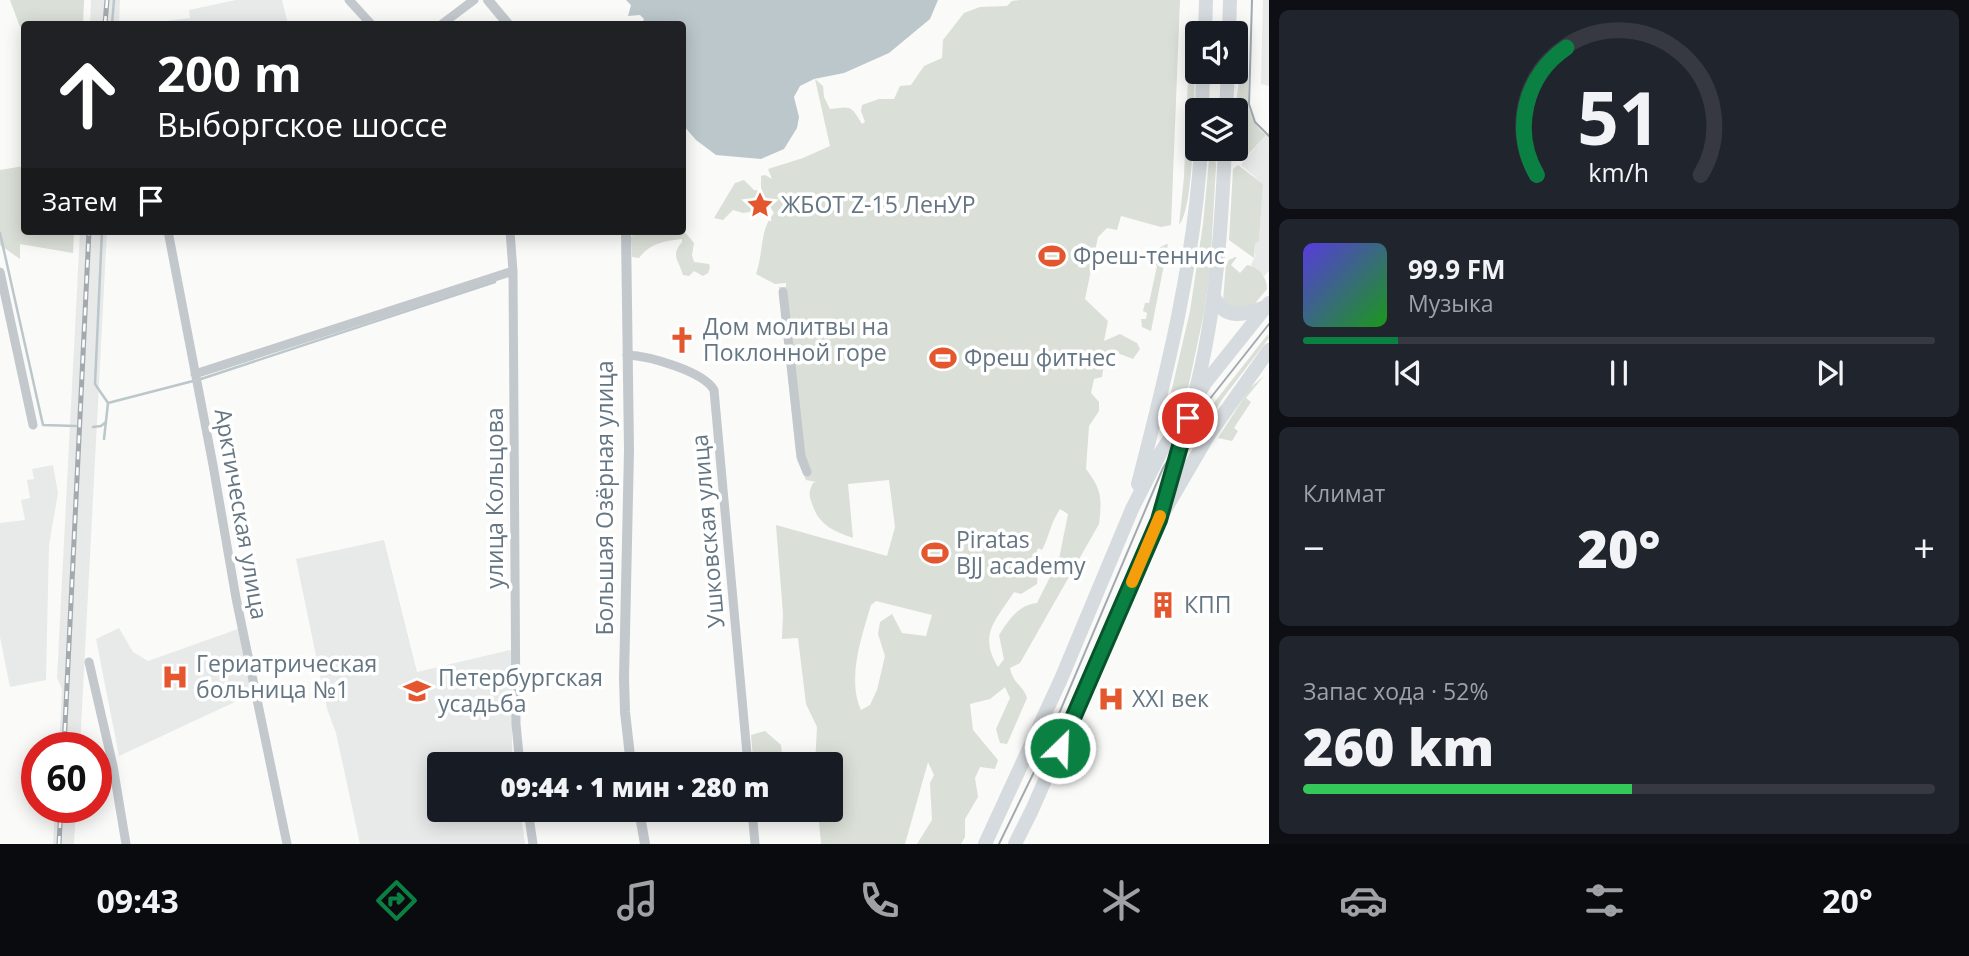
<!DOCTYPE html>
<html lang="ru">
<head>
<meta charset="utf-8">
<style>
  body { margin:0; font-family:"Open Sans",sans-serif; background:#20242c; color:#f1f3f6; height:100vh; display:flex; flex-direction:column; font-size:26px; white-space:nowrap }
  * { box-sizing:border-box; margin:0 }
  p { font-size:23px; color:#9ea1a6 }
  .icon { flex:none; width:38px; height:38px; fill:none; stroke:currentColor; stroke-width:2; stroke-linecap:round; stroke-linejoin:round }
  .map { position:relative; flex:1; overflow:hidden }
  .details { display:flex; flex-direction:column; gap:10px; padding:10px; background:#0d0f14; width:700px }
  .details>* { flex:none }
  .banner { position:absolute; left:21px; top:21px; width:665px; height:214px; border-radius:7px; box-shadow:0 4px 18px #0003; background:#202124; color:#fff; overflow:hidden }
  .controls { position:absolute; left:1185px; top:21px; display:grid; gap:14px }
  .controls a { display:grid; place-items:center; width:63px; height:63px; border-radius:7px; background:#171b24; box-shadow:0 4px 18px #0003; font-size:35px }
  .speed { position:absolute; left:21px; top:732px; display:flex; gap:14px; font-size:35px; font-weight:700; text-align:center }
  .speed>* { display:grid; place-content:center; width:91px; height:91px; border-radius:50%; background:#171b24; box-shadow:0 4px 18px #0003; line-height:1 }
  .speed .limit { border:10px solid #d22; background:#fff; color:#111 }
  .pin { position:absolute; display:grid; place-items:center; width:60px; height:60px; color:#fff; margin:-30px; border:4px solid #fff; border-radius:50%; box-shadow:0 2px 7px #0007 }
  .me { position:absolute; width:77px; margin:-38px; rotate:24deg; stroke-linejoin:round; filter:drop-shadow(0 0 5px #0008) }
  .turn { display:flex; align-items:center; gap:24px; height:147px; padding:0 21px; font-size:32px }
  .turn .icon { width:91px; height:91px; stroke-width:2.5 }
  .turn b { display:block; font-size:49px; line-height:60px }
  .then { display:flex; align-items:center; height:66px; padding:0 21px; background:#0003; gap:14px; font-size:26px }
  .big { font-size:52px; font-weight:800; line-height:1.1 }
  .details .card { flex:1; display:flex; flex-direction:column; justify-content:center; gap:10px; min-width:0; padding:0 24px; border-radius:10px; background:#20242c }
  .details .dial { align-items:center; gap:0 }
  .dial svg { height:182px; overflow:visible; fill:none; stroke:#363941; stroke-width:7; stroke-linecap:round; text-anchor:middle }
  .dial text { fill:#f1f3f6; stroke:none }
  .song { display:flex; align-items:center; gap:21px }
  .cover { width:84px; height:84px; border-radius:10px; background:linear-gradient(135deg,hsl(250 70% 55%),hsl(120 70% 35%)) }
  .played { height:7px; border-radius:4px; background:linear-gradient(90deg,#0b8043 15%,#363941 15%) }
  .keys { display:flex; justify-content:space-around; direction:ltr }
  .heat { display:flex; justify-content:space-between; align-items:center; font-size:38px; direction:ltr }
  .charge { height:10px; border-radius:5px; background:linear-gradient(90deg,#34c759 52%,#363941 0) }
  .trip { position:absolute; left:427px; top:752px; width:416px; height:70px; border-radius:7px; background:#171b24; box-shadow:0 4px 18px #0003; font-weight:800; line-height:70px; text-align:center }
  .tab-bar { display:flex; height:112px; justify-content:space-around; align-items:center; background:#090b0e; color:#9ea1a6 }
  .tab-bar .icon { width:49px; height:49px }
  .tab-bar .on { color:#0b8043 }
  .tab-bar b { font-size:32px; color:#f1f3f6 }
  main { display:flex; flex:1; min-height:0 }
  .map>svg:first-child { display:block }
  .built { fill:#e8e9e9 }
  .green { fill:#dadfd7; fill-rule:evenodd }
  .water { fill:#bbc7cb }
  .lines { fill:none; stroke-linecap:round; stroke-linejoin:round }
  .stream { stroke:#bbc7cb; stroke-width:2.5 }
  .minor { stroke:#c3c8cc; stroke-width:9 }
  .tertiary { stroke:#c3c8cc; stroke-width:10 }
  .primary { stroke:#d6dbdf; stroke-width:14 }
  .tram { stroke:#a2aab0; stroke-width:2 }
  .rail-casing { stroke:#a2aab0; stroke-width:5 }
  .rail { stroke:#fff; stroke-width:2.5; stroke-dasharray:8; stroke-linecap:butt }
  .route-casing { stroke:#07532c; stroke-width:18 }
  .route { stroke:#0b8043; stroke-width:12 }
  .slow { stroke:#f59e0b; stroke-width:12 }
  .labels { text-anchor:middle; stroke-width:7; stroke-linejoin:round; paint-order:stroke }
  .poi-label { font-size:23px; fill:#657683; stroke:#fff; text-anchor:start }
  .street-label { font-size:23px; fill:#657683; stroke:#fff }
</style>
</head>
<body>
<main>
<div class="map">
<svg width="1269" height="844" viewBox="0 0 1269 844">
  <rect width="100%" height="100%" fill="#fafaf8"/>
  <path class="built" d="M 91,0 L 120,0 L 119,24 L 90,24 Z
    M 236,0 L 282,0 L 288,24 L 143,24 L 190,18 L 189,10 Z
    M 1263,0 L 1269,0 L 1269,86 L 1261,84 Z
    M 1269,131 L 1269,271 L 1264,276 L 1251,265 L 1255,256 L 1255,244 L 1259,241 L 1263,184 L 1241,165 Z
    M 80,231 L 107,231 L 80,747 L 59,747 L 62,689 L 57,678 Z
    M 53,465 L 58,493 L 49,545 L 46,680 L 10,687 L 0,637 L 0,523 L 25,520 L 21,500 L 30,498 L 27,480 L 34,479 L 32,469 Z
    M 384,540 L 417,672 L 510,650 L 512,654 L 512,765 L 439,765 L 439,810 L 520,810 L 525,844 L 360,844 L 336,733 L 327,709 L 296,559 Z
    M 119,628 L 133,652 L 148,661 L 238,629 L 252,694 L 119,756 L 96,639 Z
    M 55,807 L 76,807 L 74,844 L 53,844 Z"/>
  <path class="green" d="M 10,0 L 84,0 L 83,24 L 24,24 L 24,28 L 20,27 Z
    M 1020,0 L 1180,0 L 1171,225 L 1161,227 L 1121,216 L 1117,230 L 1107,228 L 1098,237 L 1085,299 L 1108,321 L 1104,341 L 1120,334 L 1137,343 L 1140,349 L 1133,359 L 1112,351 L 1104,363 L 1102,377 L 1094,379 L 1091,393 L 1099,402 L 1099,411 L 1089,426 L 1086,469 C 1102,490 1102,498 1099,524 L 1020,663 L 1010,668 C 1013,684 1024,686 1027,698 L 1007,744 L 1000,743 L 996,729 L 1010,698 L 1005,687 L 990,699 L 970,704 L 973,730 L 998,760 L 995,769 L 980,767 L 975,778 L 978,797 L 965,819 L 965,837 L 961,844 L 917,844 L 932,820 L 930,783 L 934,775 L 928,762 L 905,844 L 821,844 L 818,810 L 831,810 L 831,765 L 815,765 L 817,727 L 806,704 L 798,638 L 782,639 L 783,614 L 776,525 L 887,556 L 895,527 L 889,480 L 848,484 L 853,538 C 836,532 821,526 814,509 C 810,497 807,495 813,483 L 816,482 L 806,480 L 797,460 L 795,445 L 779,287 L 786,287 L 786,283 L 775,284 L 756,274 C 764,251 759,231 774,213 L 768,203 L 761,202 L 756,211 L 743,213 L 733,210 L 723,220 L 714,218 L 735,183 L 744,180 L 754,190 L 761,191 L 761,176 L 765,175 L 772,179 L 768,169 L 803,158 L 830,146 L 815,79 L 823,86 L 824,97 L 830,109 C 851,107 850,104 862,124 L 865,122 L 861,111 L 862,105 L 879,99 L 894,99 L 900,86 L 911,85 L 924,66 L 942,58 L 943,40 L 964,13 L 980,7 L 1007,6 L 1012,1 ZM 1060,509 L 1068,514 L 1059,559 L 1037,603 C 1018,605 1009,620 999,635 L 1004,659 L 998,667 C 978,634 996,620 1014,592 L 1021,594 L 1037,584 L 1038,568 L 1033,562 L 1038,548 L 1042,550 C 1049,537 1051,522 1060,509 ZM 876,601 L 932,615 L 926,636 L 902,633 L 892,614 L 880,622 L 878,634 L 885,656 L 877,690 L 870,705 L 861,710 C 847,679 861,638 871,605 Z
    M 1189,53 L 1195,53 C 1194,84 1196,207 1179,225 L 1184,177 Z
    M 1240,74 L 1248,79 C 1248,102 1247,119 1266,135 L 1247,156 L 1236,148 L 1235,110 Z
    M 1210,149 L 1215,149 L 1216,166 L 1210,271 L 1204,313 L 1188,388 L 1163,427 L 1190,311 L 1203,224 Z
    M 1238,165 L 1263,184 L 1259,241 L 1255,244 L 1254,258 L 1229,240 L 1233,169 Z
    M 24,166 L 24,231 L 74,231 L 73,253 L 20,244 L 20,259 L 0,245 L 0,170 Z
    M 683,230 L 694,243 L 692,255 L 694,262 L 709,264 L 710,267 L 708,273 L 703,276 L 694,271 L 689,276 L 683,275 C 679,260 670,256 682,242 L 682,239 C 665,241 650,243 639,258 L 632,257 L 631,237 L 637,231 Z
    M 1168,244 L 1151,331 L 1142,327 L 1141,319 L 1146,319 L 1147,313 L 1143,311 L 1145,303 L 1149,303 L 1157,266 L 1153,265 C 1155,254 1156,247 1168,244 Z
    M 1235,257 L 1237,257 L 1231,265 L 1240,273 L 1247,265 C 1259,267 1267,277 1267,289 L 1251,308 L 1239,313 L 1223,301 L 1226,264 L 1229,260 Z
    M 1268,334 L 1269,338 L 1223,398 L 1189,450 L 1191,434 L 1195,427 Z
    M 1264,376 L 1246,398 L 1251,402 L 1234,428 L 1238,431 L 1232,441 L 1218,438 L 1250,388 Z
    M 765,731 L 781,745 L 782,754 L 771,761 L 753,758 L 751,735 Z"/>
  <path class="water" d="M 626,0 L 938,0 L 930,19 L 889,53 L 844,73 L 814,79 L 800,86 L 794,97 L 799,117 L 797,128 L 784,149 L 761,159 L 716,155 L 696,140 L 683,125 L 682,24 L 642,24 L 644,19 L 640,15 L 628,16 L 631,5 Z"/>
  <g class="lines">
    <path class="stream" d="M 112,24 L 114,0
      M 102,231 L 95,384 L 108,403 L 104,439
      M 0,233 L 43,425 L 76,426
      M 201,379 L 495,282
      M 108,403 L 193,381
      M 93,427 L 101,426 L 106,422"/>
    <path class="minor" d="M 349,0 L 371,24
      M 442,24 L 474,0
      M 168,231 L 213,465 L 236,598 L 287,844
      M 510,231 L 513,271 L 516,724 L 520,765
      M 0,272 L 33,425
      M 783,292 L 801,456 L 807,472
      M 627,355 C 649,356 703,371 714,390 L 748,765
      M 195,374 L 513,271
      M 89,662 L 113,766 L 126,844
      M 528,810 L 533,844
      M 752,810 L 755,844"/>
    <path class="tertiary" d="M 488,0 L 508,24
      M 626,231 L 629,450 L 624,678 L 625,712 L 631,765
      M 639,810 L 645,844"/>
    <path class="primary" d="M 1205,33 L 1206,0
      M 1229,33 L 1230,0
      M 1202,110 L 1203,72
      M 1226,110 L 1228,72
      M 1214,297 C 1225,321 1245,315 1265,307
      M 1195,393 C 1216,313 1221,232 1225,149
      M 1138,484 C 1167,373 1194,264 1201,149
      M 1166,494 L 1189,416
      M 985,844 L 1061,679 L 1132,509 L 1161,452 L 1206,382 L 1269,303
      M 1015,844 L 1032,810 L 1159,520 L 1208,436 L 1269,350"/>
    <path class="tram" d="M 1252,0 L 1249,104 L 1255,122 L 1269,136
      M 999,844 L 1036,768 L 1163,468 L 1190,424 L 1269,324"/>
    <defs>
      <path id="rail" d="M 105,24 L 107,0
        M 64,747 L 89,231
        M 59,844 L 61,807"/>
    </defs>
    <use href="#rail" class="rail-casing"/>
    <use href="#rail" class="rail"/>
  </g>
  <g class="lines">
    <defs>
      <path id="route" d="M 1060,748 L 1159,520 L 1188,418"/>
    </defs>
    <use href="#route" class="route-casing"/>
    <use href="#route" class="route"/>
    <path class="slow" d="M 1132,582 L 1160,516"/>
  </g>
  <defs>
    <symbol id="sight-bare" viewBox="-9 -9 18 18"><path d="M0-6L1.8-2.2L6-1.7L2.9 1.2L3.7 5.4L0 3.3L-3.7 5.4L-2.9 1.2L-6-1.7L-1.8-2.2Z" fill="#e4572e" stroke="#fff" stroke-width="2.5" paint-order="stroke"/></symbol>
    <symbol id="stadium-bare" viewBox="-9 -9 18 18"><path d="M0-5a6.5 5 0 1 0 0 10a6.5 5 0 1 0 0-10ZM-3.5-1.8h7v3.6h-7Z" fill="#e4572e" stroke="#fff" stroke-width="2.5" paint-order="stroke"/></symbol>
    <symbol id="church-bare" viewBox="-9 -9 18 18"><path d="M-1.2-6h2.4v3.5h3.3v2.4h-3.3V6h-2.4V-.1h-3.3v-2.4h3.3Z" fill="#e4572e" stroke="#fff" stroke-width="2.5" paint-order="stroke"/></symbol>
    <symbol id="building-bare" viewBox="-9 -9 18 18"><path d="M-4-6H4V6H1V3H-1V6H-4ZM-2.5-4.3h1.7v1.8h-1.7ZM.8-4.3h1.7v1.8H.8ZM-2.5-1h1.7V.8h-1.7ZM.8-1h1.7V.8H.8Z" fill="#e4572e" stroke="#fff" stroke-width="2.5" paint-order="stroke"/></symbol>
    <symbol id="hospital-bare" viewBox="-9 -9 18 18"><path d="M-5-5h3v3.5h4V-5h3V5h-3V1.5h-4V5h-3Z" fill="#e4572e" stroke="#fff" stroke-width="2.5" paint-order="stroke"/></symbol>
    <symbol id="university-bare" viewBox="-9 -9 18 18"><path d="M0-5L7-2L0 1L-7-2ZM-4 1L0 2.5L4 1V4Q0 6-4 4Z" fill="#e4572e" stroke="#fff" stroke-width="2.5" paint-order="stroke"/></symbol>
  </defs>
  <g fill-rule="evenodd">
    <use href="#sight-bare" x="741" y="186" width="38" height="38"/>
    <use href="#stadium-bare" x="1033" y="237" width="38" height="38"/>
    <use href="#church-bare" x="663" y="321" width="38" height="38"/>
    <use href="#stadium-bare" x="924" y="339" width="38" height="38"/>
    <use href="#stadium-bare" x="916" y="534" width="38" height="38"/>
    <use href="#building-bare" x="1144" y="586" width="38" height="38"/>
    <use href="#hospital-bare" x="156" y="658" width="38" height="38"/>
    <use href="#university-bare" x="398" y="672" width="38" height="38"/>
    <use href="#hospital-bare" x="1092" y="680" width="38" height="38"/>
  </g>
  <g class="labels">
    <g class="poi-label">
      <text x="781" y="213">ЖБОТ Z-15 ЛенУР</text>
      <text x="1073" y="264">Фреш-теннис</text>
      <text x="703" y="335">Дом молитвы на<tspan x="703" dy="26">Поклонной горе</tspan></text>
      <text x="964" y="366">Фреш фитнес</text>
      <text x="956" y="548">Piratas<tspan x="956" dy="26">BJJ academy</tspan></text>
      <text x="1184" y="613">КПП</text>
      <text x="196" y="672">Гериатрическая<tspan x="196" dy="26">больница №1</tspan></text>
      <text x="438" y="686">Петербургская<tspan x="438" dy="26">усадьба</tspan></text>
      <text x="1132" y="707">XXI век</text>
    </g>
    <g class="street-label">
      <text transform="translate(495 498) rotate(-90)" y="8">улица Кольцова</text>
      <text transform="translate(605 498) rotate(-90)" y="8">Большая Озёрная улица</text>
      <text transform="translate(241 514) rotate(80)" y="8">Арктическая улица</text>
      <text transform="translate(708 531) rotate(-95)" y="8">Ушковская улица</text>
    </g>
  </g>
</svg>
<div class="controls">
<a><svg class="icon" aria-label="sound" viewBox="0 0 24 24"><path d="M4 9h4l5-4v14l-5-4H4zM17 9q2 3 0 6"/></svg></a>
<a><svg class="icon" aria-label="layers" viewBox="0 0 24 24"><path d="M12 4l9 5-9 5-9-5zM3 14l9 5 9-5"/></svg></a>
</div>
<div class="speed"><div class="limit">60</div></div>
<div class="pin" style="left:1188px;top:418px;background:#d93025"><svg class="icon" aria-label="arrive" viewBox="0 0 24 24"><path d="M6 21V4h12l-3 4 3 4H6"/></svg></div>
<svg class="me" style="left:1060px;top:748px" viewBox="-20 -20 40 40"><circle r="17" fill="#0b8043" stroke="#fff" stroke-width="3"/><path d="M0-11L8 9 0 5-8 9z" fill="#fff"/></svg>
<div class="trip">09:44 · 1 мин · 280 m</div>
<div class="banner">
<div class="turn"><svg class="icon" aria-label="ahead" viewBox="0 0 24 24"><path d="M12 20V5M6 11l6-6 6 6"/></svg><div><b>200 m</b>Выборгское шоссе</div></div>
<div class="then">Затем<svg class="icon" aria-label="arrive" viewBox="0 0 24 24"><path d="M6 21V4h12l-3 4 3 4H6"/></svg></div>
</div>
</div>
<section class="details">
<div class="card dial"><svg viewBox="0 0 100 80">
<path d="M14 69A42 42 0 1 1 86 69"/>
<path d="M14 69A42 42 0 0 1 27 13" stroke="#0b8043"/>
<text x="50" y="56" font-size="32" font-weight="700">51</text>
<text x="50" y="72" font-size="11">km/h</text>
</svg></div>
<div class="card">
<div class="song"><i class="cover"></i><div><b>99.9 FM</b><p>Музыка</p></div></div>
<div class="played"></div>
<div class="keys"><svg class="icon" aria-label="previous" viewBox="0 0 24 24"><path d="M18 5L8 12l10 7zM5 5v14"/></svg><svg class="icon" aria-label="pause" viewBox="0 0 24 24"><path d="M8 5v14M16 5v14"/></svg><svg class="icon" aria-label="next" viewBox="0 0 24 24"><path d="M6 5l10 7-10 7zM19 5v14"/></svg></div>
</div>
<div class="card"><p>Климат</p>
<div class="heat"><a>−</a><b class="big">20°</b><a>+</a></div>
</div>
<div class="card"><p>Запас хода · 52%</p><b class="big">260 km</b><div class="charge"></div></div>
</section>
</main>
<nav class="tab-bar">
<b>09:43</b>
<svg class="icon on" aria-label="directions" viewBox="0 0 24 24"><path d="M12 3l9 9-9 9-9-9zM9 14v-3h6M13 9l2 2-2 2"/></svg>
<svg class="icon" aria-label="music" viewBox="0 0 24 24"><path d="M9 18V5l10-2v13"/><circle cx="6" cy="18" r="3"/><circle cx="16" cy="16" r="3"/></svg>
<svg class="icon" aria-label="phone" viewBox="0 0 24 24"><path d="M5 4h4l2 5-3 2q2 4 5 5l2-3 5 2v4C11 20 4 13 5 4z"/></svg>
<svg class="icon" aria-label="climate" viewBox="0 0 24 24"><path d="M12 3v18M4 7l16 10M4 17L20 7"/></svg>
<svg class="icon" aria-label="car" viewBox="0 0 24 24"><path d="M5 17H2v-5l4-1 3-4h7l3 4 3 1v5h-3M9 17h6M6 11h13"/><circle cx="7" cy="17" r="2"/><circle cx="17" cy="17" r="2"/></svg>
<svg class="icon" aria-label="filters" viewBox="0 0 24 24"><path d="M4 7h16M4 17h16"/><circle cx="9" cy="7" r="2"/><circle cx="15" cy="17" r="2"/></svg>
<b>20°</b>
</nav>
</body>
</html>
